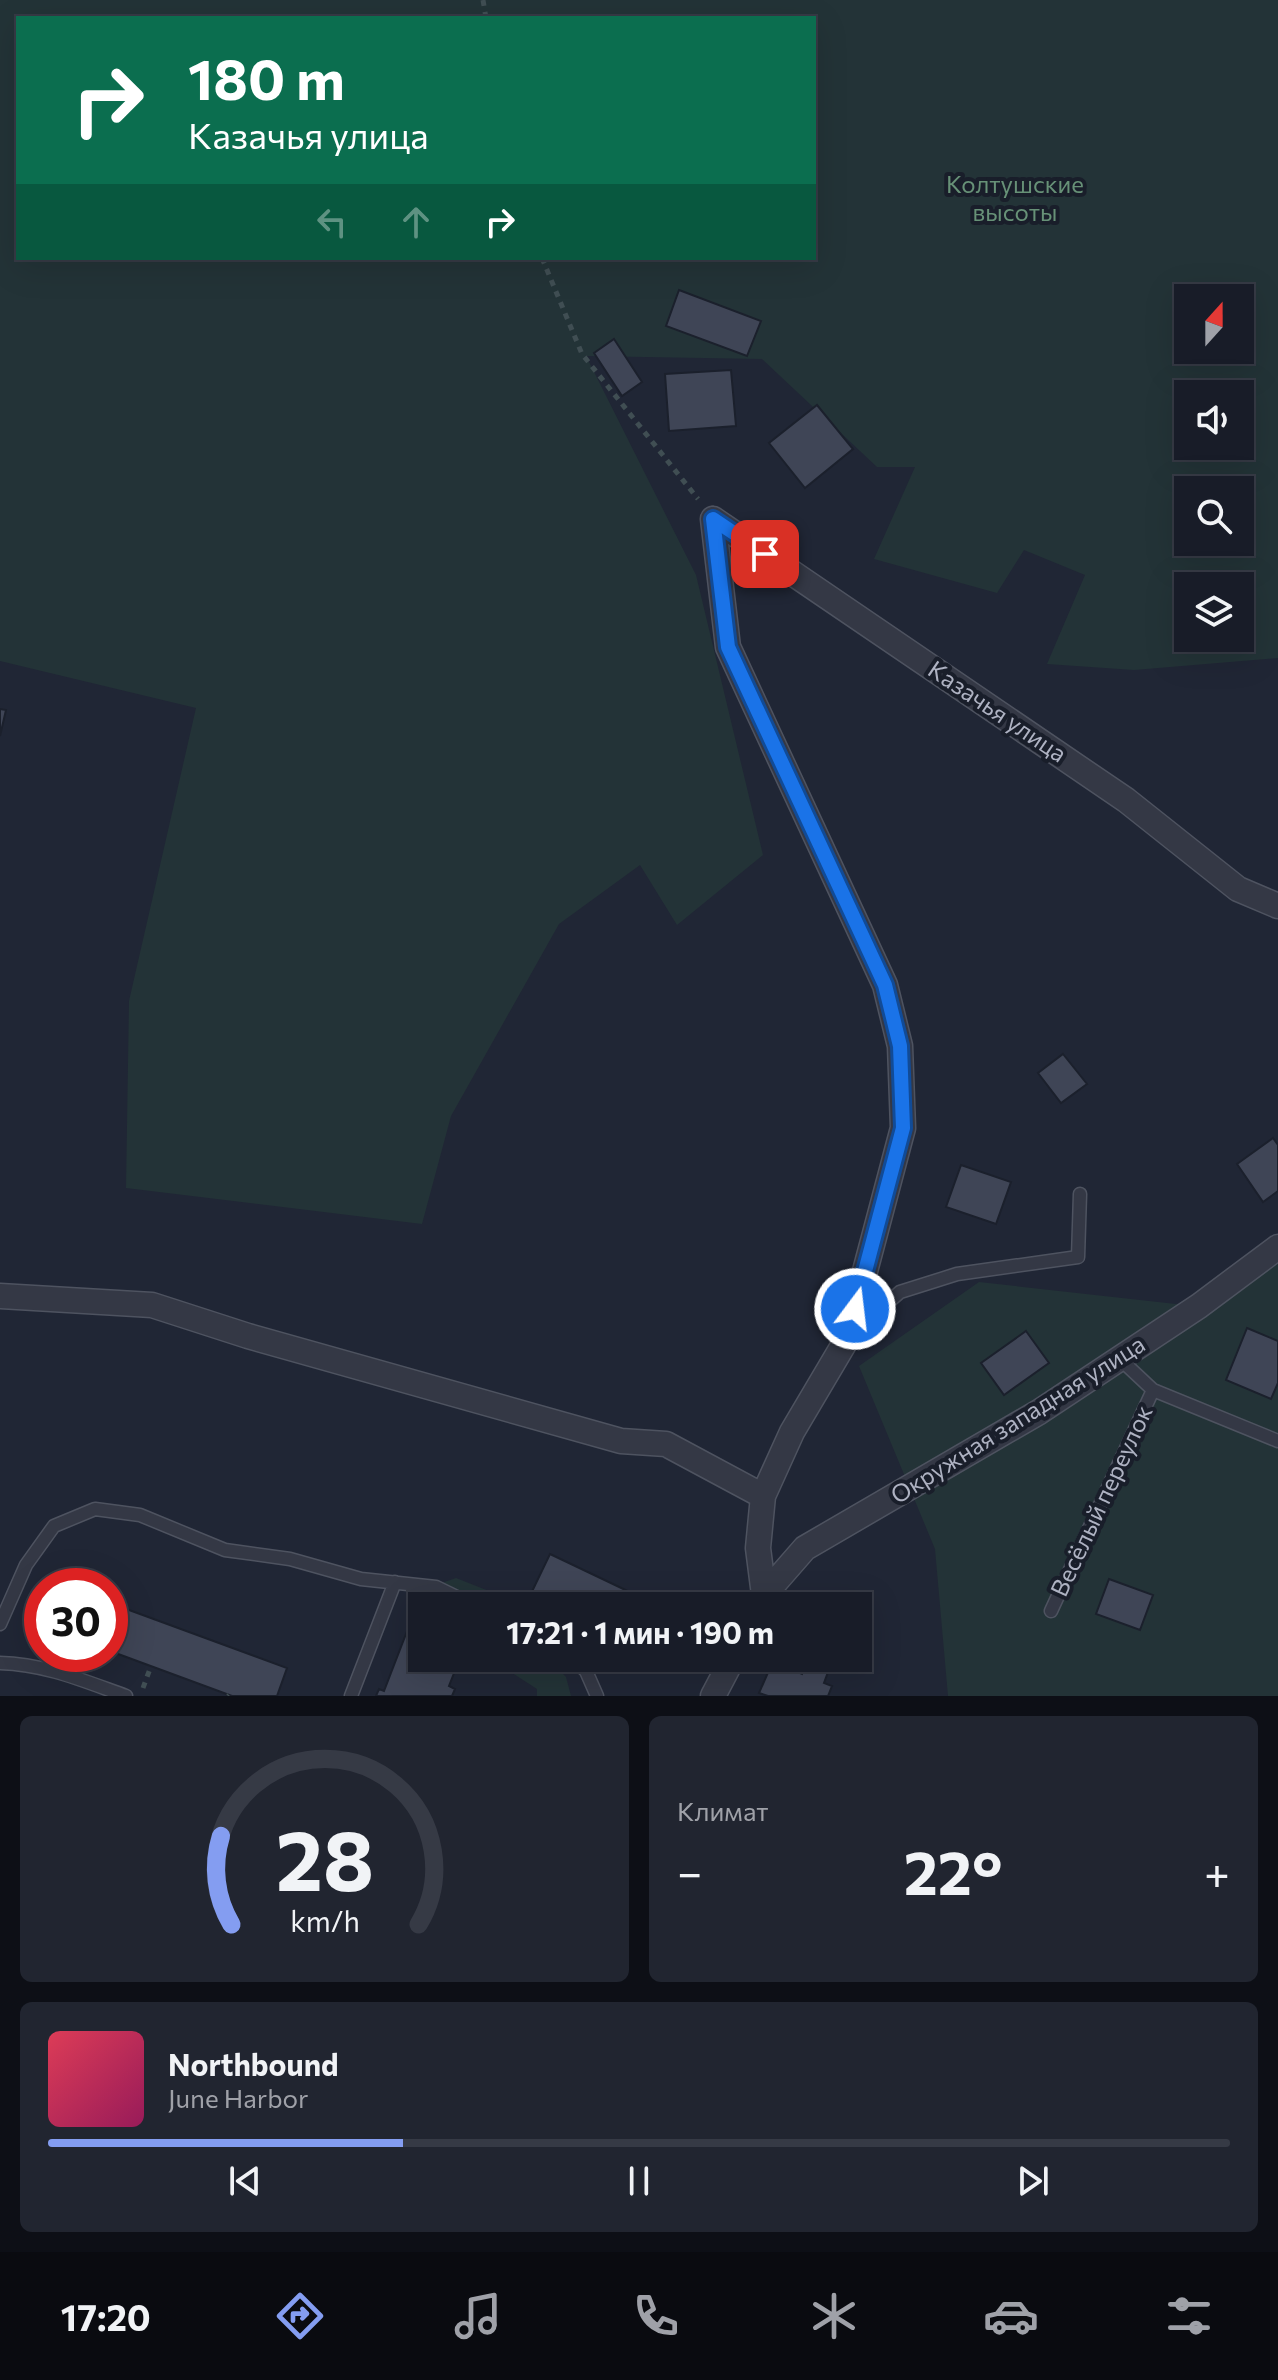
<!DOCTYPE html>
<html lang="ru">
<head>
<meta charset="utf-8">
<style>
  body { margin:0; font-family:Commissioner,sans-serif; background:#212530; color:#f1f3f6; height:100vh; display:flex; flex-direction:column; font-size:30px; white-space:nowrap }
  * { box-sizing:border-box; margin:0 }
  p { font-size:26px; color:#9fa1a8 }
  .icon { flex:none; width:44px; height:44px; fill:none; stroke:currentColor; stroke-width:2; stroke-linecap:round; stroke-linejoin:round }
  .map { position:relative; height:1696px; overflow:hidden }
  .panel { display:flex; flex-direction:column; gap:20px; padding:20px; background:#0d0f16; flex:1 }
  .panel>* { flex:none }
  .hud { position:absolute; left:16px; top:16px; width:800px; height:244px; border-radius:0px; box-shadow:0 8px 32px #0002,0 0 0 2px #363a45; background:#0b6e4f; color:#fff; overflow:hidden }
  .needle { width:52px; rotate:21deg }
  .controls { position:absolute; left:1174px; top:284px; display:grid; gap:16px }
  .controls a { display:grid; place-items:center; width:80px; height:80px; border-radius:0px; background:#181c28; box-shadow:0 8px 32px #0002,0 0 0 2px #363a45; font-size:40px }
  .speed { position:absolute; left:24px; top:1568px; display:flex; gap:16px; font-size:40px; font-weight:700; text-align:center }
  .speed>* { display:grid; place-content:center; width:104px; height:104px; border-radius:50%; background:#181c28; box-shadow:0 8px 32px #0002,0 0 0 2px #363a45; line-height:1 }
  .speed .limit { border:12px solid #d22; background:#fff; color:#111 }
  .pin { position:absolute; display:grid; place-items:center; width:68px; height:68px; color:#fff; margin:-34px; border-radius:16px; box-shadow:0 4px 12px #0006 }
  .me { position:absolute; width:88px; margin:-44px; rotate:15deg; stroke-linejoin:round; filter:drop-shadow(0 0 6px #0008) }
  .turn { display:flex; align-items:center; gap:28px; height:168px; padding:0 40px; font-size:36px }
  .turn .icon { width:104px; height:104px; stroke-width:2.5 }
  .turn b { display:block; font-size:56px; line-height:68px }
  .lanes { display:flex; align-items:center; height:76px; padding:0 40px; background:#0003; justify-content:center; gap:40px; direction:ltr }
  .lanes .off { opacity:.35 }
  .big { font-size:60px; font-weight:700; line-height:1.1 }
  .panel .widget { flex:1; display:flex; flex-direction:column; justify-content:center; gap:12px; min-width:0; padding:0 28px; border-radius:12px; background:#212530 }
  .panel .dial { align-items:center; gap:0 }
  .dial svg { height:208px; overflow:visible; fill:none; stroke:#363a45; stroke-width:7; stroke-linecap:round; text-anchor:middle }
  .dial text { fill:#f1f3f6; stroke:none }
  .song { display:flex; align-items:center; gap:24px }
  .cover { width:96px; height:96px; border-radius:12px; background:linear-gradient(135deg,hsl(350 70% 55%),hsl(330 70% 35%)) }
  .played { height:8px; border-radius:4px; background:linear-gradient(90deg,#849df1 30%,#363a45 30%) }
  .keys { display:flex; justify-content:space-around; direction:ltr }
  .heat { display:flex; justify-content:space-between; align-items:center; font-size:44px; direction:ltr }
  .panel .tiles { flex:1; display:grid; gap:20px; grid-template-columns:1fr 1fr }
  .widget:last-child { grid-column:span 2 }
  .trip { position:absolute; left:408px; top:1592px; width:464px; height:80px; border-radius:0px; background:#181c28; box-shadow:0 8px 32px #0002,0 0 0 2px #363a45; font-weight:700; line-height:80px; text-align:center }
  .menu { display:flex; height:128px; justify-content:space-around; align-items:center; background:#0a0b10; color:#9fa1a8 }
  .menu .icon { width:56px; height:56px }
  .menu .active { color:#849df1 }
  .menu b { font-size:36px; color:#f1f3f6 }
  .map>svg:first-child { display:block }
  .green { fill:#233337; fill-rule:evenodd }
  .building { fill:#3f4556; stroke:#1b202c; stroke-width:2 }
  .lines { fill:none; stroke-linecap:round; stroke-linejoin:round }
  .service-casing { stroke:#4e5360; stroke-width:15 }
  .minor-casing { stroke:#4e5360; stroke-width:27 }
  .path { stroke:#404e53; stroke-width:5; stroke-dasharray:6 6; stroke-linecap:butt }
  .service { stroke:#343845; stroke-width:12 }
  .minor { stroke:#343845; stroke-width:24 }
  .route-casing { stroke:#114b97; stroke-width:20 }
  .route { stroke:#1a73e8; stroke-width:14 }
  .labels { text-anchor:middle; stroke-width:8; stroke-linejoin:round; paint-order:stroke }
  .park-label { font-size:24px; fill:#679177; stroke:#191e2a }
  .street-label { font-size:24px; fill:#aeb2c2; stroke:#191e2a }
</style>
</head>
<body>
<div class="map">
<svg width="1278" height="1696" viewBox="0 0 1278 1696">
  <rect width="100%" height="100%" fill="#202635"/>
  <path class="green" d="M 0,0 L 1278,0 L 1278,658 L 1134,670 L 1047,664 L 1085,575 L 1024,550 L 997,593 L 874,559 L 915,467 L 877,467 L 762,359 L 586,356 L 696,575 L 763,855 L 677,925 L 640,865 L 559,924 L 451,1116 L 422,1224 L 126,1188 L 129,1001 L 196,708 L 0,661 ZM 18,18 L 814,18 L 814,258 L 18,258 ZM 1188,298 L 1240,298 L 1240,350 L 1188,350 ZM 1188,394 L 1240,394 L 1240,446 L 1188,446 ZM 1188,490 L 1240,490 L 1240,542 L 1188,542 ZM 1188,586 L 1240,586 L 1240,638 L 1188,638 Z
    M 1278,1235 L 1278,1696 L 948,1696 L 935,1549 L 859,1366 L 979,1282 L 1185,1305 Z
    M 456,1578 L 494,1593 L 503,1606 L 433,1606 L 425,1589 Z
    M 489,1658 L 547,1658 L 566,1677 L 571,1696 L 537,1696 L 537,1689 Z"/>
  <path class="building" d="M 679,290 L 761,321 L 747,356 L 666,326 Z
    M 614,339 L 642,382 L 622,396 L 594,353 Z
    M 731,370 L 736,426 L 669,431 L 665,374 Z
    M 817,405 L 853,449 L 805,488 L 769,443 Z
    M 0,709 L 6,710 L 0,736 Z
    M 1063,1054 L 1087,1084 L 1061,1103 L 1038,1073 Z
    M 1273,1138 L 1278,1145 L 1278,1191 L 1263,1202 L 1237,1164 Z
    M 961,1165 L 1011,1182 L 996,1224 L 946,1207 Z
    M 1247,1328 L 1278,1341 L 1278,1383 L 1271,1399 L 1226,1380 Z
    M 1026,1331 L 1049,1363 L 1004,1395 L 981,1363 Z
    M 550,1554 L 636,1595 L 630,1606 L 525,1606 Z
    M 45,1579 L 64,1586 L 43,1586 Z
    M 1109,1579 L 1153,1595 L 1140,1630 L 1096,1614 Z
    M 42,1589 L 42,1626 L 30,1622 Z
    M 110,1603 L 287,1668 L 277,1696 L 232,1696 L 110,1651 Z
    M 411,1621 L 422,1626 L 422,1658 L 460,1658 L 449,1686 L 455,1689 L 452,1696 L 376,1696 L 379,1689 L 384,1691 Z
    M 773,1661 L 802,1674 L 806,1663 L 828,1672 L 824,1683 L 832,1686 L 828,1696 L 768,1696 L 759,1693 Z"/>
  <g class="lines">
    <defs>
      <path id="service" d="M 852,1334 L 900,1292 L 957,1274 L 1078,1257 L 1080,1194
        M 1153,1390 L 1278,1441
        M 1051,1611 L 1153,1390 L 1120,1359
        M 0,1624 L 26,1565 L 54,1526 L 95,1509 L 140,1515 L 225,1550 L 290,1559 L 361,1579 L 436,1587 L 475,1606
        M 572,1658 L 586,1671 L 597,1696
        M 0,1663 C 45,1664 84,1681 126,1696
        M 351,1696 L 395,1582"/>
      <path id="minor" d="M 713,519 L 728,647 L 885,985 L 900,1046 L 903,1128 L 847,1339 L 792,1432 L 763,1496 L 758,1548 L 764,1595 L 758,1606
        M 713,519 L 1126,800 L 1238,889 L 1278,906
        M 0,1296 L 152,1305 L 248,1336 L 621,1441 L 666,1444 L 763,1496
        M 764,1595 L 805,1548 L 1039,1412 L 1199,1306 L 1278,1247
        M 713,1696 L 733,1658"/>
    </defs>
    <use href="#service" class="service-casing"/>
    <use href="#minor" class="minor-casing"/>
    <path class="path" d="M 483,0 L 486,18
      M 542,258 L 582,354 L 698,499
      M 143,1688 L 151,1666
      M 228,1696 L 229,1695"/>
    <use href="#service" class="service"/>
    <use href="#minor" class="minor"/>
  </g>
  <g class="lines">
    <defs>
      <path id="route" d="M 765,554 L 713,519 L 728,647 L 885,985 L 900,1046 L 903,1128 L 855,1309"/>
    </defs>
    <use href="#route" class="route-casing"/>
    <use href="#route" class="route"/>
  </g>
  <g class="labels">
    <g class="park-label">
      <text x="1015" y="193">Колтушские<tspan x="1015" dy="28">высоты</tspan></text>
    </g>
    <g class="street-label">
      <text transform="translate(997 712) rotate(34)" y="8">Казачья улица</text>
      <text transform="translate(1018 1420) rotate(-32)" y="8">Окружная западная улица</text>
      <text transform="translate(1102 1501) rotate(-65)" y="8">Весёлый переулок</text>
    </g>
  </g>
</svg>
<div class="controls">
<a><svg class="needle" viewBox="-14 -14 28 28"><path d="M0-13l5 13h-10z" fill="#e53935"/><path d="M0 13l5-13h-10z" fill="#9fa1a8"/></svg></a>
<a><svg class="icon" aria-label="sound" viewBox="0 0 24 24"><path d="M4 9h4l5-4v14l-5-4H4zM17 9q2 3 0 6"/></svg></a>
<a><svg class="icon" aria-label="search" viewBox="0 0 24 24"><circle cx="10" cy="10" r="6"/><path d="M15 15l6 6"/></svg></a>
<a><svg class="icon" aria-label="layers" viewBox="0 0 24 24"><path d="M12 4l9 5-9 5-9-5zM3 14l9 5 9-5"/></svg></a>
</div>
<div class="speed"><div class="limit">30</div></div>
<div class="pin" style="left:765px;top:554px;background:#d93025"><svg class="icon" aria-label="arrive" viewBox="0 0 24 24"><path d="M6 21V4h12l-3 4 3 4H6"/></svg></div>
<svg class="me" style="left:855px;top:1309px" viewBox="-20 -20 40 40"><circle r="17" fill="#1a73e8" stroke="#fff" stroke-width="3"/><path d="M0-11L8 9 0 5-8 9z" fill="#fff"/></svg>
<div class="trip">17:21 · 1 мин · 190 m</div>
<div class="hud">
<div class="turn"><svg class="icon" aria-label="right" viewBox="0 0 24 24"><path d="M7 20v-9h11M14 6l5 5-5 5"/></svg><div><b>180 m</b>Казачья улица</div></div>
<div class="lanes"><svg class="icon off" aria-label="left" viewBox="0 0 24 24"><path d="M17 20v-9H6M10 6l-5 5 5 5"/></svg><svg class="icon off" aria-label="ahead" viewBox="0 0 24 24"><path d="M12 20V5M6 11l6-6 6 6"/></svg><svg class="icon" aria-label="right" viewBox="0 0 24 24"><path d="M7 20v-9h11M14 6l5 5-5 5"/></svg></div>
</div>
</div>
<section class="panel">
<div class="tiles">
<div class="widget dial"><svg viewBox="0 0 100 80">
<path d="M14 69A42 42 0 1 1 86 69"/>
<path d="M14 69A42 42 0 0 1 10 35" stroke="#849df1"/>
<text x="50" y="56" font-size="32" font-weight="700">28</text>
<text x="50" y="72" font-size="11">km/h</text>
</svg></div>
<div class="widget"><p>Климат</p>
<div class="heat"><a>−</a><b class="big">22°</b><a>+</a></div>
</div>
<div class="widget">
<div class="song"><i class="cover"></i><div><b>Northbound</b><p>June Harbor</p></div></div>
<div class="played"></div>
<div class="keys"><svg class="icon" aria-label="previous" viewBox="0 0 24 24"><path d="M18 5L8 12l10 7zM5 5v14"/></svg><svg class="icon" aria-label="pause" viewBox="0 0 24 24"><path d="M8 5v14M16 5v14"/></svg><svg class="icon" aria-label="next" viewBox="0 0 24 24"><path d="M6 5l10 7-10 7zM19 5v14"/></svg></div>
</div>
</div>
</section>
<nav class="menu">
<b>17:20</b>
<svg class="icon active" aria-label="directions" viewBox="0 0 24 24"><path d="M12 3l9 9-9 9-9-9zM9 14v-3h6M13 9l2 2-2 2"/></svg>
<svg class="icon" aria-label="music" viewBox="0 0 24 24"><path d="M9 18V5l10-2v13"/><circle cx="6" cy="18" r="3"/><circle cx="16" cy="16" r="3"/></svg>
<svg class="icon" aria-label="phone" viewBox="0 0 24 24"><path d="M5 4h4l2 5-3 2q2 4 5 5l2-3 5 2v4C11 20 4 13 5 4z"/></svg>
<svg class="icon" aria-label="climate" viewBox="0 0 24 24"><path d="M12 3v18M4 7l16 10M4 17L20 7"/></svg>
<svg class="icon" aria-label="car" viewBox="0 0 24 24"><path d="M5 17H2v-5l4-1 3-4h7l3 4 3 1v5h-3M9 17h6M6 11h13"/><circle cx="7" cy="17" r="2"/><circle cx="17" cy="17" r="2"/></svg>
<svg class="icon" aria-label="filters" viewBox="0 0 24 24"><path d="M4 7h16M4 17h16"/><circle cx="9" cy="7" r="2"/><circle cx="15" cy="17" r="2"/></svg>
</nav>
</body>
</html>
